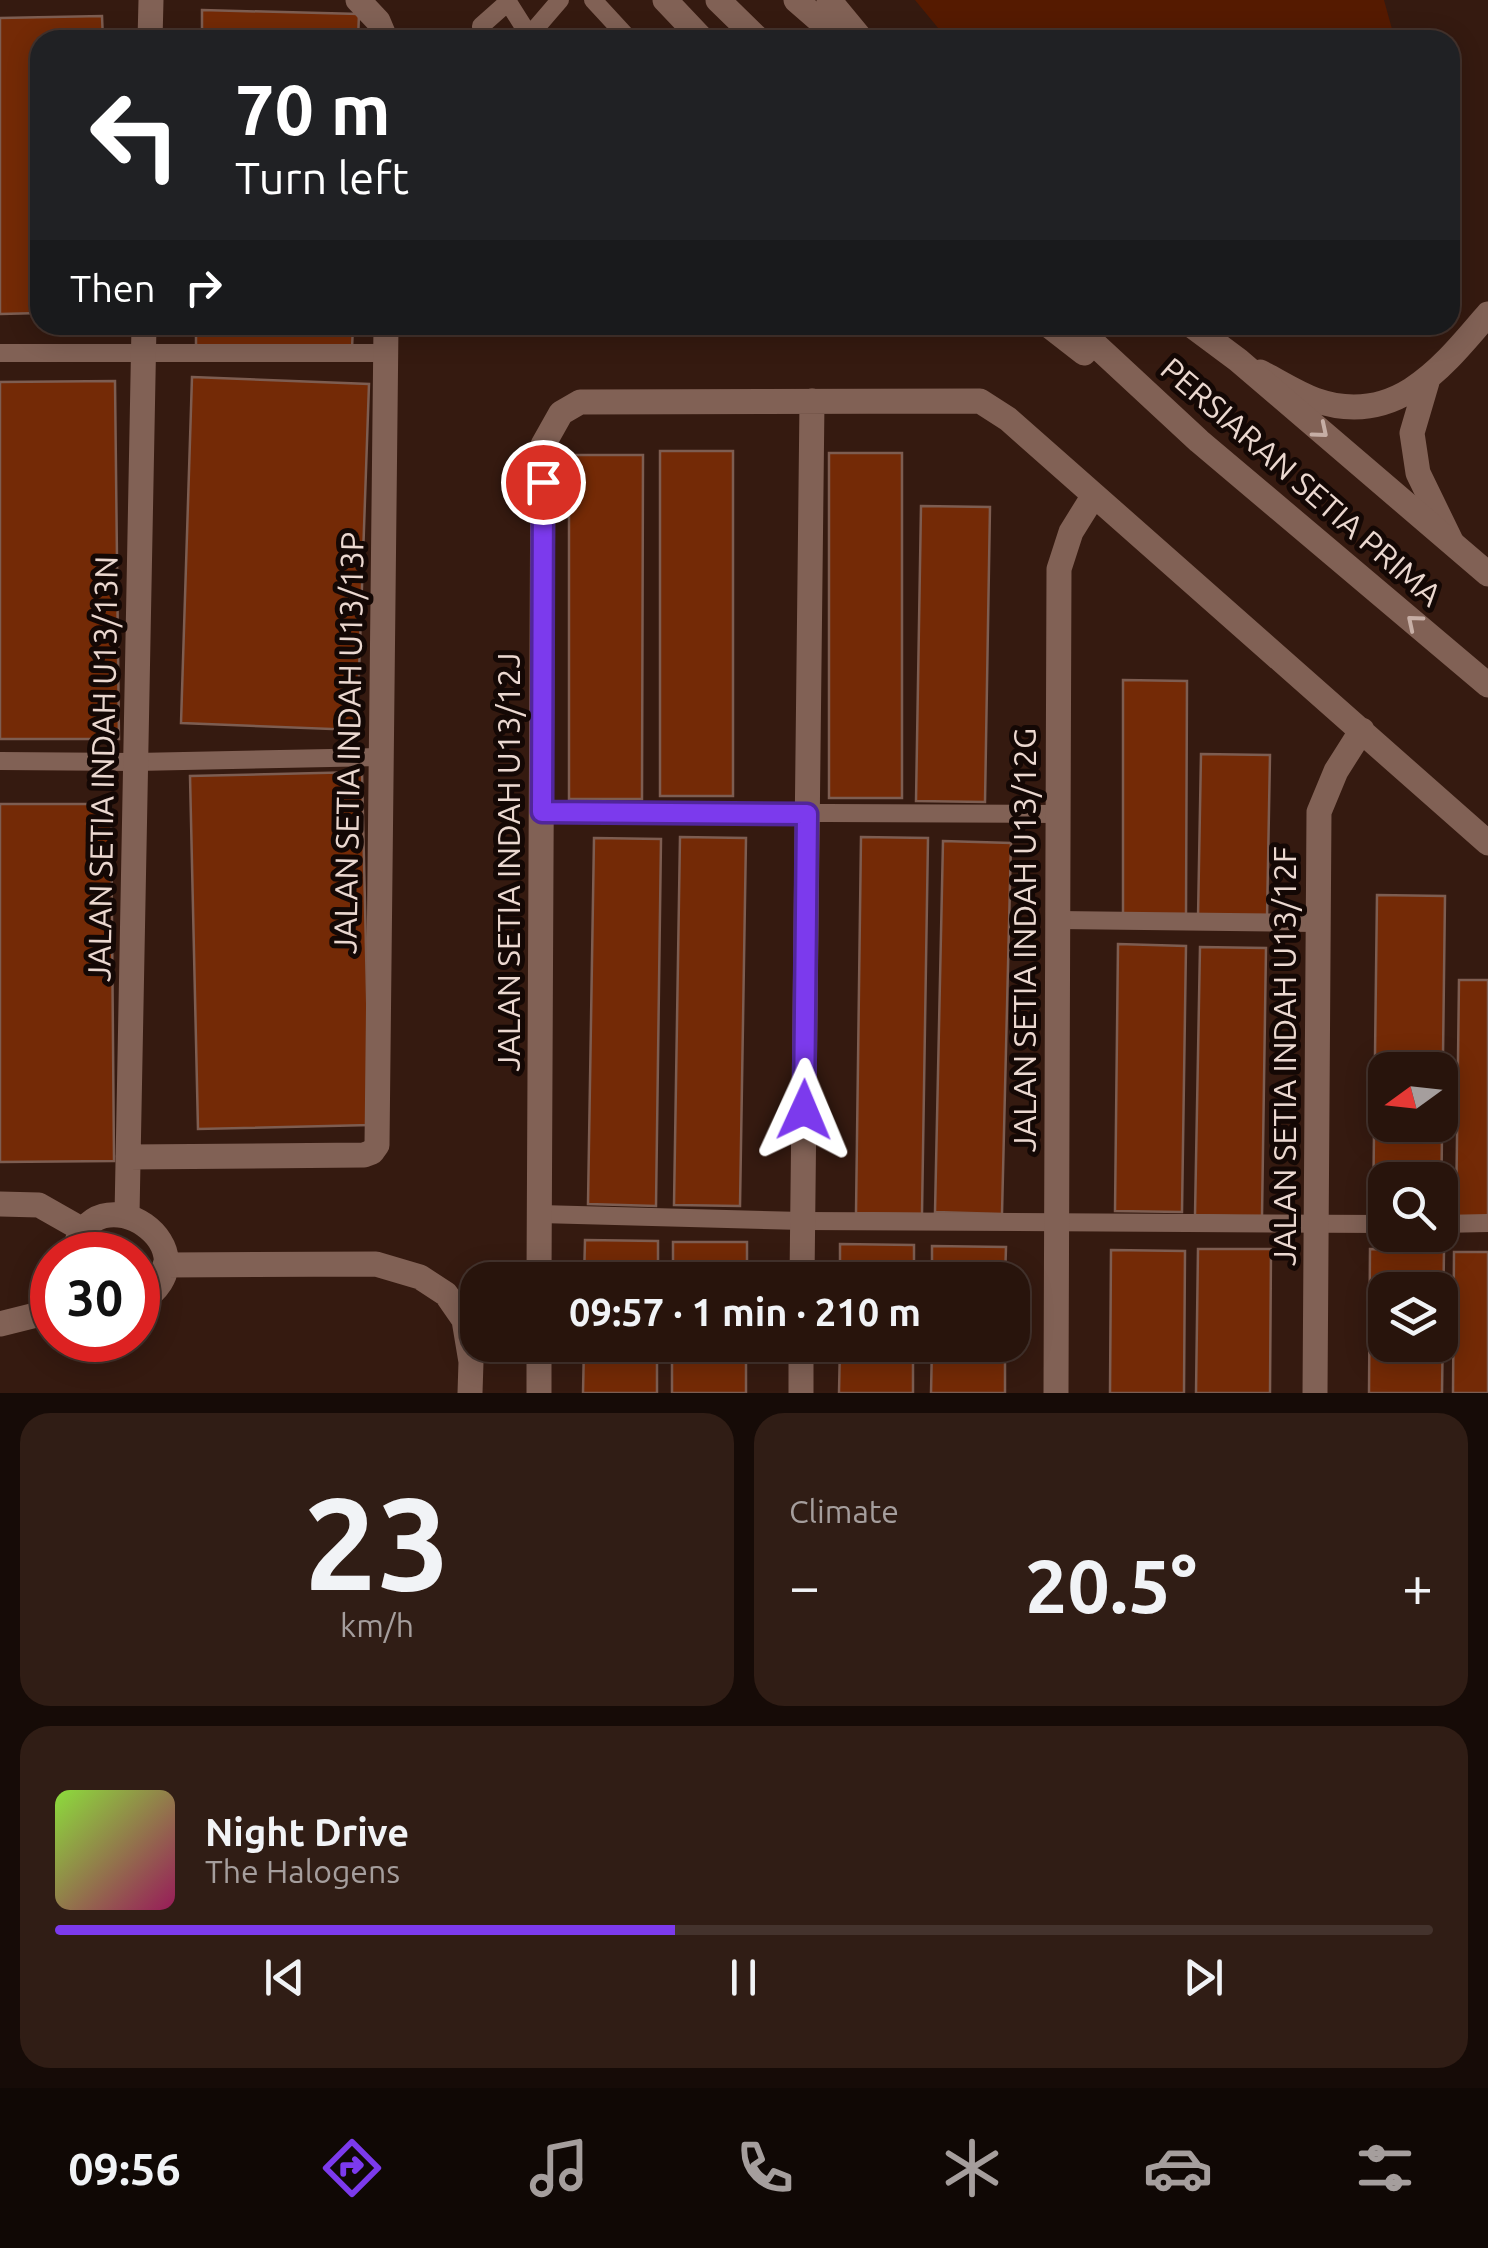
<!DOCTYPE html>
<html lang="en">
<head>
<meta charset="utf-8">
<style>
  body { margin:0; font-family:Ubuntu,sans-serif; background:#301d15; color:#f1f3f6; height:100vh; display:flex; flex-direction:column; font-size:38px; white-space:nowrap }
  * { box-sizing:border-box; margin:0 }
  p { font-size:32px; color:#a59e9d }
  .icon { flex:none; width:55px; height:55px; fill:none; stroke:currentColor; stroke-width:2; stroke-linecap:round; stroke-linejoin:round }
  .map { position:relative; height:1393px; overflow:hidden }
  .drawer { display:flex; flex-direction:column; gap:20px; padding:20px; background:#160b07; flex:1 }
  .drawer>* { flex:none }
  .top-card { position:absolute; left:30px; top:30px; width:1430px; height:305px; border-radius:30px; box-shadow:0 5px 25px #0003,0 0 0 2px #44332d; background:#202124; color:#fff; overflow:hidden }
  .needle { width:65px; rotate:255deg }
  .tools { position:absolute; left:1368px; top:1052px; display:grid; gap:20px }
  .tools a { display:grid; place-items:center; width:90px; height:90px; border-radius:20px; background:#28140c; box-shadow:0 5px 25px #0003,0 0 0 2px #44332d; font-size:50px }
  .speed { position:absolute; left:30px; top:1232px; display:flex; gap:20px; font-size:50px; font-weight:700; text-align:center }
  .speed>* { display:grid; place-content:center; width:130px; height:130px; border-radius:50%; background:#28140c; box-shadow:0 5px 25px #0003,0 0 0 2px #44332d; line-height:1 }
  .speed .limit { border:15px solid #d22; background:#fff; color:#111 }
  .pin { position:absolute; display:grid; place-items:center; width:85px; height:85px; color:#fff; margin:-42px; border:5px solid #fff; border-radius:50%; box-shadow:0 2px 10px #0007 }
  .me { position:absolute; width:110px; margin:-55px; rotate:1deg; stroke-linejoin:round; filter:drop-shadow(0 0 8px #0008) }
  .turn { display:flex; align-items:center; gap:35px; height:210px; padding:0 40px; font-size:45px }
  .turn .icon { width:130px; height:130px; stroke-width:2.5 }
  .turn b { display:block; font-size:70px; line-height:85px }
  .then { display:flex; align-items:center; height:95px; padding:0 40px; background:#0003; gap:20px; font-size:38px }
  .big { font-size:75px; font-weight:700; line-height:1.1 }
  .drawer .tile { flex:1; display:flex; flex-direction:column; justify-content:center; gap:15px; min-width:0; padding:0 35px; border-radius:30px; background:#301d15 }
  .drawer .dial { align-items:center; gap:0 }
  .dial b { font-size:130px; line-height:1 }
  .song { display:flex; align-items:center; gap:30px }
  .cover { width:120px; height:120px; border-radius:15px; background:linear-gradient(135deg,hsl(90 70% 55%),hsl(330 70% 35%)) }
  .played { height:10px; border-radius:5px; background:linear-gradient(90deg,#7c3aed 45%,#44332d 45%) }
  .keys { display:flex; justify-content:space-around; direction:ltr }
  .heat { display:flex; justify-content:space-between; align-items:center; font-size:55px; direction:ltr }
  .drawer .tiles { flex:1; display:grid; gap:20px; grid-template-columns:1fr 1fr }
  .tile:last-child { grid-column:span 2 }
  .trip { position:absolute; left:460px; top:1262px; width:570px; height:100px; border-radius:30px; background:#28140c; box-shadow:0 5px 25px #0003,0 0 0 2px #44332d; font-weight:700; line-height:100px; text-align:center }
  .tab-bar { display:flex; height:160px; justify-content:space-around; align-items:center; background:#100805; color:#a59e9d }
  .tab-bar .icon { width:70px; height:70px }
  .tab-bar .selected { color:#7c3aed }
  .tab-bar b { font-size:45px; color:#f1f3f6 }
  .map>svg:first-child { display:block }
  .green { fill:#551a00 }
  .building { fill:#742a06; stroke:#7d5d51; stroke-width:2.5; fill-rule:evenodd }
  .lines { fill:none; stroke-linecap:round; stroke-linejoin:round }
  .lane { stroke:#816155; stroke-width:18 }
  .street { stroke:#816155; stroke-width:25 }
  .secondary { stroke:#816155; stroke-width:25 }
  .oneway { stroke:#c6aea5 }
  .route-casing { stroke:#51269a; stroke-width:25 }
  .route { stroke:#7c3aed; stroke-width:18 }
  .labels { text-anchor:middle; stroke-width:10; stroke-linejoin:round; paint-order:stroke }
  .street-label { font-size:32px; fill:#ebd8d0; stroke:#140805 }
</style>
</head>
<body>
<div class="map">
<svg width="1488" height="1393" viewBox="0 0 1488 1393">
  <rect width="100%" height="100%" fill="#351a10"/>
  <path class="green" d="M 915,0 L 1384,0 L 1395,40 L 948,40 Z"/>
  <path class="building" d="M 202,10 L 359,14 L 358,40 L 202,40 Z
    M 102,16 L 103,40 L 40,40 L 40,313 L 0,314 L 0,18 Z
    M 196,325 L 353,325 L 352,349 L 196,345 Z
    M 192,377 L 369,384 L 357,730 L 181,723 Z
    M 115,381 L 119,739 L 0,739 L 0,382 Z
    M 660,451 L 733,451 L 733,796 L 660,796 Z
    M 829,453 L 902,453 L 902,798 L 829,798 Z
    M 569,455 L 643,455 L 642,799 L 569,799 Z
    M 921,506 L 990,507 L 985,802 L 916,801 Z
    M 1123,680 L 1187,681 L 1186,915 L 1123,914 Z
    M 1201,754 L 1270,755 L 1267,919 L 1198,918 Z
    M 362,772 L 370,1125 L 198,1129 L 190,776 Z
    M 0,804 L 111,804 L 114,1161 L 0,1162 Z
    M 680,837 L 746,838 L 740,1206 L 674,1205 Z
    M 861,837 L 928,838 L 922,1214 L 856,1213 Z
    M 594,838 L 661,839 L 656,1206 L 588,1204 Z
    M 943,841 L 1011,843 L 1002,1214 L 935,1212 Z
    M 1377,895 L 1445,896 L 1441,1215 L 1440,1180 L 1385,1180 L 1385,1214 L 1373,1214 ZM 1385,1070 L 1440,1070 L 1440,1125 L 1385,1125 Z
    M 1118,944 L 1186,946 L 1182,1212 L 1115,1211 Z
    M 1200,947 L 1266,948 L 1262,1217 L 1195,1215 Z
    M 1459,980 L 1488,980 L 1488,1219 L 1456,1218 Z
    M 585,1240 L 658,1241 L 658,1280 L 584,1280 Z
    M 673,1242 L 747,1242 L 747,1280 L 673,1280 Z
    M 840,1244 L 914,1245 L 914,1280 L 840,1280 Z
    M 932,1246 L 1006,1247 L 1005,1280 L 932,1280 Z
    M 1198,1249 L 1271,1249 L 1270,1393 L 1196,1393 Z
    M 1370,1249 L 1444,1250 L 1442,1393 L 1369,1393 ZM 1385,1290 L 1440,1290 L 1440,1345 L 1385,1345 Z
    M 1111,1250 L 1185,1251 L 1184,1393 L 1110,1393 Z
    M 1454,1252 L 1488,1252 L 1488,1393 L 1453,1393 Z
    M 584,1345 L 657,1345 L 657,1393 L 583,1393 Z
    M 672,1345 L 746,1345 L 746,1393 L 672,1393 Z
    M 840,1345 L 913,1345 L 913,1393 L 839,1393 Z
    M 932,1345 L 1005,1345 L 1005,1393 L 931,1393 Z"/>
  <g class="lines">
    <path class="lane" d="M 593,0 L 630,40
      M 529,36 L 560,0
      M 482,40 L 481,26 L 508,2 L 532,40
      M 0,353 L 385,353
      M 0,761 L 136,762 L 381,757
      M 541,812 L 1058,814
      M 1058,920 L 1318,923
      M 540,1214 L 803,1221 L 1385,1224
      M 1440,1224 L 1488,1223"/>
    <path class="street" d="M 358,0 L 378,21 L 386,40
      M 150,40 L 151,0
      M 1260,372 C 1278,381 1296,393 1315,400 C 1395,428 1442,368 1488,314
      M 1427,382 L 1412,433 L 1418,473 L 1451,541
      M 128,1157 L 364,1155 L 372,1152 L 377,1145 L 386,325
      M 0,1204 L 39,1205 L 83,1230
      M 127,1215 L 144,325
      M 73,1255 C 92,1162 223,1252 138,1303
      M 165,1265 L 376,1264 L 420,1277 L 446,1294 L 464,1320 L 471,1362 L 470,1393
      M 539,1280 L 543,445 L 561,413 L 580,402 L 980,401 L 1008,419 L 1488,843
      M 802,1280 L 812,401
      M 0,1324 L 52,1311
      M 539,1393 L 539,1345
      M 801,1393 L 801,1345
      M 1056,1393 L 1059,569 L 1071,532 L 1094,495
      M 1315,1393 L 1319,812 L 1336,771 L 1362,730"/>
    <path class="secondary" d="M 665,0 L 703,40
      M 718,0 L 759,40
      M 796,0 L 842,40
      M 829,0 L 862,40
      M 1048,325 L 1084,353
      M 1074,325 L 1199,441 L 1488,685
      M 1191,325 L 1238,360 L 1488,574"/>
  </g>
  <defs><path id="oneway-chevron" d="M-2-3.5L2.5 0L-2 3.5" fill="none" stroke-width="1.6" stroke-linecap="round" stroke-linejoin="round" transform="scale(2.5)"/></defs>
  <g class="oneway">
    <use href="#oneway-chevron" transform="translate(1321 431) rotate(40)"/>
    <use href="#oneway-chevron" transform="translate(1414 622) rotate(-140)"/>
  </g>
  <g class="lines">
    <defs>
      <path id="route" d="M 543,482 L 542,812 L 807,814 L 804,1110"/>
    </defs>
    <use href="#route" class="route-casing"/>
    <use href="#route" class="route"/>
  </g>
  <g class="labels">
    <g class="street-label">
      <text transform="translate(1301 482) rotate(41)" y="11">PERSIARAN SETIA PRIMA</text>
      <text transform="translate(349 743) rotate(-89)" y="11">JALAN SETIA INDAH U13/13P</text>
      <text transform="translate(103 769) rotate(-89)" y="11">JALAN SETIA INDAH U13/13N</text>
      <text transform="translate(509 862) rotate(-90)" y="11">JALAN SETIA INDAH U13/12J</text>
      <text transform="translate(1025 940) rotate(-90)" y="11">JALAN SETIA INDAH U13/12G</text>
      <text transform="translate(1285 1056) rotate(-90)" y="11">JALAN SETIA INDAH U13/12F</text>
    </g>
  </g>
</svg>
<div class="tools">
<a><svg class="needle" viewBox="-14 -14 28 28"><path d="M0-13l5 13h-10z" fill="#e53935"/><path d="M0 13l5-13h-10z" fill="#a59e9d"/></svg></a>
<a><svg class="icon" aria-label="search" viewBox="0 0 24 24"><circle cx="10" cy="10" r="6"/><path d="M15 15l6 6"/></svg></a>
<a><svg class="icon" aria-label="layers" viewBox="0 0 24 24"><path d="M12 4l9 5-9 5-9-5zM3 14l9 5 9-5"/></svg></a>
</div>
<div class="speed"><div class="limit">30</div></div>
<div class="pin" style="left:543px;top:482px;background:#d93025"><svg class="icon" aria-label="arrive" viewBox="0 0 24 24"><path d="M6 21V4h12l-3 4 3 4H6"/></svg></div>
<svg class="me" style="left:804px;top:1110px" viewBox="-20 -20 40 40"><path d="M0-17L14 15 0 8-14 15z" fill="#7c3aed" stroke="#fff" stroke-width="4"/></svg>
<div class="trip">09:57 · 1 min · 210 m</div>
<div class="top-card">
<div class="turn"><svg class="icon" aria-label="left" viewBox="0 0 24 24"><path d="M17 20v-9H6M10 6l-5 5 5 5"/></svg><div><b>70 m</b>Turn left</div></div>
<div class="then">Then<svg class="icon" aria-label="right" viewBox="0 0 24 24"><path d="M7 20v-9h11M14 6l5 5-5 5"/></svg></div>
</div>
</div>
<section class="drawer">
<div class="tiles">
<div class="tile dial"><b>23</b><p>km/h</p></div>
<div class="tile"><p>Climate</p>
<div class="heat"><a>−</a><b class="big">20.5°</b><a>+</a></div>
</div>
<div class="tile">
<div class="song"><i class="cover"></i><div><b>Night Drive</b><p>The Halogens</p></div></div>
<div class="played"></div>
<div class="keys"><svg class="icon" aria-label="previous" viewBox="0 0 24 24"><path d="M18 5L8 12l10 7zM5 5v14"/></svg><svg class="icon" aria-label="pause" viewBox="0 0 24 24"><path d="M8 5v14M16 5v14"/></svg><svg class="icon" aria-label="next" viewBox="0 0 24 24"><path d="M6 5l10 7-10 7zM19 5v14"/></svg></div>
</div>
</div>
</section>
<nav class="tab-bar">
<b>09:56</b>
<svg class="icon selected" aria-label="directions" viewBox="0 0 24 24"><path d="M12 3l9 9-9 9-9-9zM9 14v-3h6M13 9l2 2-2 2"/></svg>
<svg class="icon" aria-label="music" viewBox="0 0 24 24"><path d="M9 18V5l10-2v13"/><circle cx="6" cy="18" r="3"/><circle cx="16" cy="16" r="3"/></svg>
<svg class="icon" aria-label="phone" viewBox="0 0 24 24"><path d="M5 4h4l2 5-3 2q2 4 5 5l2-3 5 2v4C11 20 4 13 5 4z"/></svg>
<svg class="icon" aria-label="climate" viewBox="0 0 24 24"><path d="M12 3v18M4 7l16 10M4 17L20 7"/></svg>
<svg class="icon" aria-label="car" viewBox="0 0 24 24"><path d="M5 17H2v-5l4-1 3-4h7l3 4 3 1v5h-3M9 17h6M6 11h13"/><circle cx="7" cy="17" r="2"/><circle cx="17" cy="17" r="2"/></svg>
<svg class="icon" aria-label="filters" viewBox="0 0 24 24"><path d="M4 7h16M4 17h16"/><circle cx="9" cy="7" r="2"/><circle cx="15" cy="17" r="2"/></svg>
</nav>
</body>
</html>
